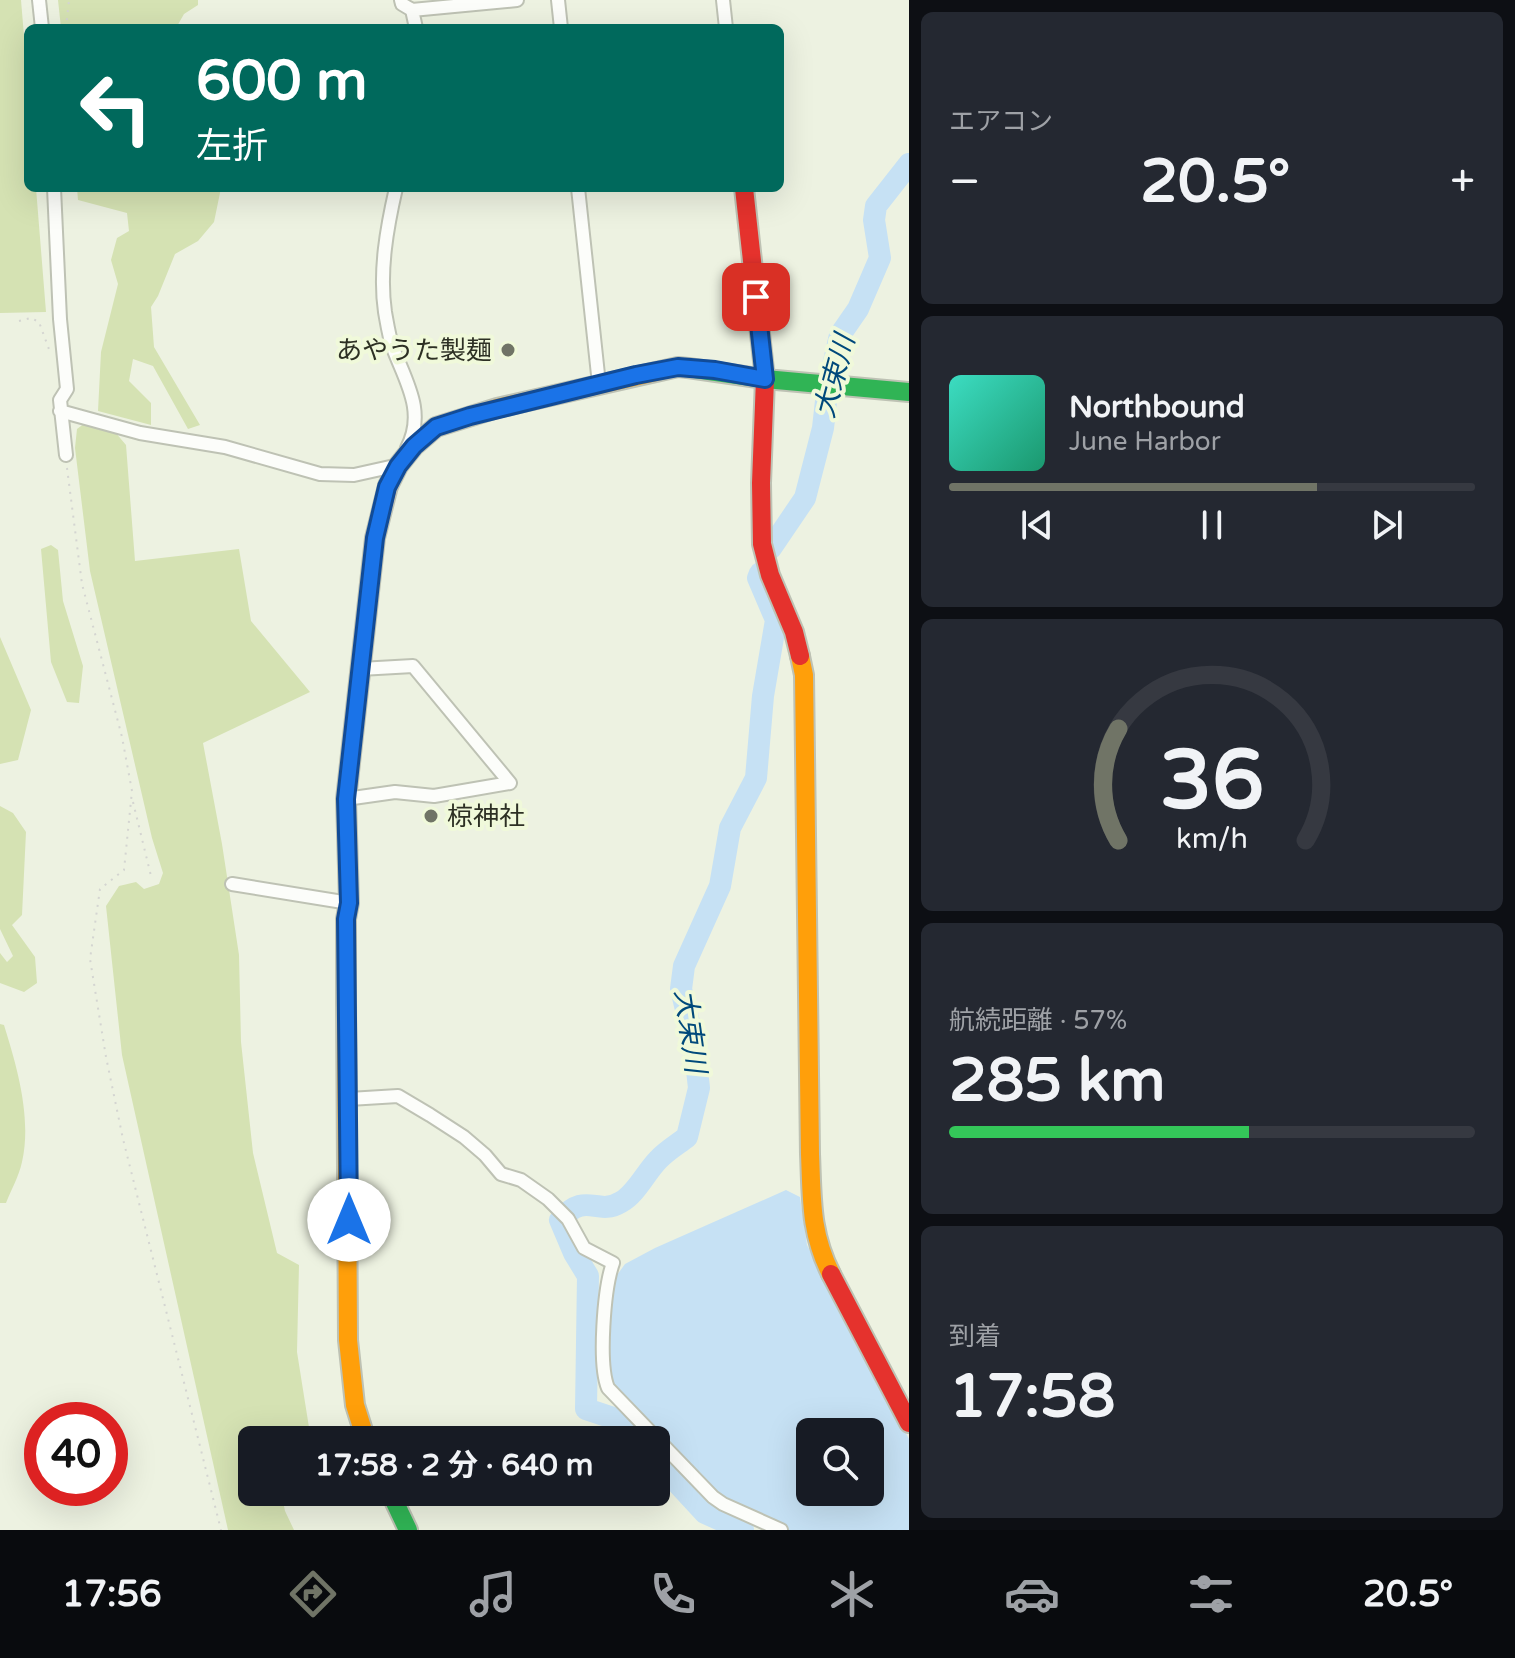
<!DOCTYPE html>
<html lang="ja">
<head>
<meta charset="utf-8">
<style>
  body { margin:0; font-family:"Varela Round","Noto Sans JP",sans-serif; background:#242831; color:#f1f3f6; height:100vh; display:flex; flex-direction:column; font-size:30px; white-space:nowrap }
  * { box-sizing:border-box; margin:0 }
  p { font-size:26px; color:#9ea1a6 }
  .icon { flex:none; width:44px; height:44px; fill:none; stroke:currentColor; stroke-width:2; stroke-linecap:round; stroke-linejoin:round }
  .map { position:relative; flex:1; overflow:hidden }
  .drawer { display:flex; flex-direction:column; gap:12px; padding:12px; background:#0d0f14; width:606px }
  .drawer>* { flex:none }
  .banner { position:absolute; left:24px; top:24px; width:760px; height:168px; border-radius:12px; box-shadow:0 8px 32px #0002; background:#00695c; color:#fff; overflow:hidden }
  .controls { position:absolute; left:796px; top:1418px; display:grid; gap:16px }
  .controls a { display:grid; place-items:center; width:88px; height:88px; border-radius:12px; background:#171b24; box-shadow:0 8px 32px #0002; font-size:40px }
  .speed { position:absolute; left:24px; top:1402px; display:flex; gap:16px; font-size:40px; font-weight:700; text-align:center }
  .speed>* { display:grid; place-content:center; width:104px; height:104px; border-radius:50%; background:#171b24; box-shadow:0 8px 32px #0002; line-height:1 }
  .speed .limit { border:12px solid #d22; background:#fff; color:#111 }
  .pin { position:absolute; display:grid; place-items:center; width:68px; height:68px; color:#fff; margin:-34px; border-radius:16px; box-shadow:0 4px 12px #0006 }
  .me { position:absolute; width:88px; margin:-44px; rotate:0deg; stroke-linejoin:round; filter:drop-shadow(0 0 6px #0008) }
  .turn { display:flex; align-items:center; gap:28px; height:168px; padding:0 40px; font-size:36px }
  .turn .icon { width:104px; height:104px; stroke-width:2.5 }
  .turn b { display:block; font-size:56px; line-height:68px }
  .big { font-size:60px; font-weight:700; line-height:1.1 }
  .drawer .card { flex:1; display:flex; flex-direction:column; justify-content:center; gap:12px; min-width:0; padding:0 28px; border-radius:12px; background:#242831 }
  .drawer .dial { align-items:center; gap:0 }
  .dial svg { height:208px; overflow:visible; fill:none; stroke:#363941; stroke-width:7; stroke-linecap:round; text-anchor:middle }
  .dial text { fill:#f1f3f6; stroke:none }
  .song { display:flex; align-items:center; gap:24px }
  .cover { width:96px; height:96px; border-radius:12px; background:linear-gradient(135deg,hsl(170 70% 55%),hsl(160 70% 35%)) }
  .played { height:8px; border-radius:4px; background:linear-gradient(90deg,#707466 70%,#363941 70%) }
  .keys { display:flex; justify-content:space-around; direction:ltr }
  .heat { display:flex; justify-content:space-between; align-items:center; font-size:44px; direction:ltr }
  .charge { height:12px; border-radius:6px; background:linear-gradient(90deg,#34c759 57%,#363941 0) }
  .trip { position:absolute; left:238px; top:1426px; width:432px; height:80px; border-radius:12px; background:#171b24; box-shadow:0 8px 32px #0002; font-weight:700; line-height:80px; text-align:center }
  .dock { display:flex; height:128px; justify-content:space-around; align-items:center; background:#090b0e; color:#9ea1a6 }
  .dock .icon { width:56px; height:56px }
  .dock .active { color:#707466 }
  .dock b { font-size:36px; color:#f1f3f6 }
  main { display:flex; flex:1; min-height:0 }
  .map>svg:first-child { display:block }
  .green { fill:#d5e2b3 }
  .water { fill:#c6e1f4; fill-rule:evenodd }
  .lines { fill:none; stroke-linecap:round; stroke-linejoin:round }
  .river { stroke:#c6e1f4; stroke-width:22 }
  .street-casing { stroke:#bec2b4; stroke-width:16 }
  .fast-casing { stroke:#bec2b4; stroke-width:22 }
  .slow-casing { stroke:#bec2b4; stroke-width:22 }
  .jam-casing { stroke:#bec2b4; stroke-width:22 }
  .path { stroke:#d4d5d1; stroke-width:2; stroke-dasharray:2 6; stroke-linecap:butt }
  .street { stroke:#fcfdfa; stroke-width:12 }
  .fast { stroke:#30b455; stroke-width:18 }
  .slow { stroke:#ff9f0a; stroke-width:18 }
  .jam { stroke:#e5322d; stroke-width:18 }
  .route-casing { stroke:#114b97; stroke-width:20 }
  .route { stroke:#1a73e8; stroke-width:14 }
  .poi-dot { fill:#707466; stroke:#f0f9da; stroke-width:3 }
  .labels { text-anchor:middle; stroke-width:8; stroke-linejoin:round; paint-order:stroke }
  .poi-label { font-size:26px; fill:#2d3024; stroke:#f0f9da; text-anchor:end }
  .water-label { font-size:28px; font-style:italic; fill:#00497b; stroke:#f0f9da }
</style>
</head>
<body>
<main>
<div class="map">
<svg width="909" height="1530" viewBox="0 0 909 1530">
  <rect width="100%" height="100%" fill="#edf2e1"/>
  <path class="green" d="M 0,0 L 21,0 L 28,84 L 28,188 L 36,188 L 46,312 L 0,313 Z
    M 58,0 L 198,0 L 198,5 L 184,14 L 176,28 L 61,28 Z
    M 77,188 L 221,188 L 214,222 L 198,241 L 175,254 L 158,296 L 151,307 L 154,347 L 200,425 L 188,429 L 153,366 L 133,359 L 129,381 L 151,403 L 151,425 L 98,411 L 101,352 L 118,284 L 111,260 L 117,238 L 129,231 L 127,213 L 78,200 Z
    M 85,423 L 115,432 L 126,445 L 135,561 L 239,549 L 251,621 L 310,692 L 203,743 L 222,844 L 239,955 L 241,1042 L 253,1153 L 277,1253 L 299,1265 L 297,1352 L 311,1440 L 252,1440 L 252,1492 L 281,1492 L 285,1511 L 294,1530 L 228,1530 L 122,1055 L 106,906 L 119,886 L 136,882 L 144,889 L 159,884 L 163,873 L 152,838 L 90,571 L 75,448 L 77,429 Z
    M 51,545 L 58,550 L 63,601 L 83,666 L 79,703 L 67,702 L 51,662 L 41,549 Z
    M 0,637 L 31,710 L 18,760 L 0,764 Z
    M 0,806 L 13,813 L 26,832 L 22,915 L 12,925 L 35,957 L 37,983 L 24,992 L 0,983 L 0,953 L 7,962 L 13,956 L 0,929 Z
    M 0,1024 L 4,1025 C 17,1067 32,1118 22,1162 C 19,1176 11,1190 6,1203 L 0,1203 Z"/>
  <path class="water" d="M 786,1190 L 800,1197 L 807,1245 L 909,1439 L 909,1530 L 787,1530 C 770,1511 740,1510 720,1495 L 614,1390 L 607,1375 L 612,1282 L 625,1264 L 655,1248 ZM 810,1432 L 870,1432 L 870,1492 L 810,1492 Z"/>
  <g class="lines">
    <path class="river" d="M 771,548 L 805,498 L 823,428 L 827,392 L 840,335 L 858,309 L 880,258 L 874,220 L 876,206 L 909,164
      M 637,1440 L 613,1418 L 586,1409 L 588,1276 L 574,1253 L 560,1220 C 587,1190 596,1217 621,1202 C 636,1194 646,1172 658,1160 C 666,1151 678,1144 687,1137 L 699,1088 L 694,1043 L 681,989 L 684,966 L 720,886 L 730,828 L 756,778 L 763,696 L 776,620 L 758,578 L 760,573
      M 656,1460 L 705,1513 L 743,1530"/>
    <defs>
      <path id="street" d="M 39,0 L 42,28
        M 401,0 L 402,4 L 412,10 L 416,28
        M 558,0 L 561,28
        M 723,0 L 726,28
        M 412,10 L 517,0
        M 54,188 L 60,319 L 67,389 L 60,400 L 66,455
        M 396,188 C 387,227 379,271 385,312 C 387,323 389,337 393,348 C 406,382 426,412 407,448
        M 578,188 L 599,384
        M 60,411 L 140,433 L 225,447 L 320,474 L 354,475 L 399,465
        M 346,799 L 395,792 L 434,796 L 510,783 L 413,666 L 360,669
        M 232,884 L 349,903
        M 349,1099 L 398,1096 L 430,1115 L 464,1137 L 485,1155 L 501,1174 L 521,1180 L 548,1199 L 568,1219 L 584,1248 L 613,1263 C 604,1288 598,1364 608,1388 L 713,1497 L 723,1504 L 781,1530"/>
      <path id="fast" d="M 688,368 L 765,379 L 909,392
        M 390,1492 L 408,1530"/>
      <path id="slow" d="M 388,486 L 398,466 L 414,446 L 436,427 L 497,408 L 678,367 L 688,368
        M 800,656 L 804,675 L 810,1154 C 812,1199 810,1232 831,1274
        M 346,1001 L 348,1340 L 355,1405 L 366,1440"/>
      <path id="jam" d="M 744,188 L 765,379 L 761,483 L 762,544 L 770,575 L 794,632 L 800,656
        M 346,1001 L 346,919 L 349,903 L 346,799 L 375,538 L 388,486
        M 831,1274 L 909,1423"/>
    </defs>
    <use href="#street" class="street-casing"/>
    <use href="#fast" class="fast-casing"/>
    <use href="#slow" class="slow-casing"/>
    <use href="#jam" class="jam-casing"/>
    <path class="path" d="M 66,28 L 69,0
      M 19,321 L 31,318 L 39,322 L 50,352
      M 67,468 L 82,584 L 122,737 L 132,791 L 124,870 L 100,889 L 90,959 L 106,1057 L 123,1139 L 221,1530
      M 133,802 L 151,876"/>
    <use href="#street" class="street"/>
    <use href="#fast" class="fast"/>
    <use href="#slow" class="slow"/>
    <use href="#jam" class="jam"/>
  </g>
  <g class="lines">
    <defs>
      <path id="route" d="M 349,1220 L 346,919 L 349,903 L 346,799 L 375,538 L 387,487 L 398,466 L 414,446 L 436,427 L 470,416 L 636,375 L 678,367 L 715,370 L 765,379 L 756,297"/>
    </defs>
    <use href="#route" class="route-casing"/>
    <use href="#route" class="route"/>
  </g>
  <g class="poi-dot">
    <circle cx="508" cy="350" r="8"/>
    <circle cx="431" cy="816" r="8"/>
  </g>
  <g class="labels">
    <g class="poi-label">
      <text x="492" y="359">あやうた製麺</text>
      <text x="447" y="825" text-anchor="start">椋神社</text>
    </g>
    <g class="water-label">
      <text transform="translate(834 376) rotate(-75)" y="10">大束川</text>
      <text transform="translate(691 1031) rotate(82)" y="10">大束川</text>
    </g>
  </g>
</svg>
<div class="controls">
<a><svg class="icon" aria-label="search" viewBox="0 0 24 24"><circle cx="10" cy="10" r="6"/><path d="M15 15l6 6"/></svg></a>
</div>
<div class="speed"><div class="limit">40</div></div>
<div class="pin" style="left:756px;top:297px;background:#d93025"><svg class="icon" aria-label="arrive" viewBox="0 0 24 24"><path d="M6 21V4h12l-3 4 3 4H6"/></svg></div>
<svg class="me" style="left:349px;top:1220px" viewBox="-20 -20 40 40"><circle r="19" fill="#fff"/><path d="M0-13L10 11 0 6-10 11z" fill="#1a73e8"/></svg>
<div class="trip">17:58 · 2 分 · 640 m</div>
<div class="banner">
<div class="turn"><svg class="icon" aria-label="left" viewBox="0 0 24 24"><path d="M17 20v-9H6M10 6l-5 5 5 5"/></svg><div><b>600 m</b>左折</div></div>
</div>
</div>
<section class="drawer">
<div class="card"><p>エアコン</p>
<div class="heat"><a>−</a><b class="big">20.5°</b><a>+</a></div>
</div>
<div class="card">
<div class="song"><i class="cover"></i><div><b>Northbound</b><p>June Harbor</p></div></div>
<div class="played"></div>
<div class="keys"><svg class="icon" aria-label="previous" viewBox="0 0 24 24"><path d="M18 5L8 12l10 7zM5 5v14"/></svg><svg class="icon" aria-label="pause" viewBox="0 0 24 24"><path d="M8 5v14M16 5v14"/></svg><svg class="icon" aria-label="next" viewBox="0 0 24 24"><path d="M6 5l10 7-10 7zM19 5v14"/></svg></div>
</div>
<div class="card dial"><svg viewBox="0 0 100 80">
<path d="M14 69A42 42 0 1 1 86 69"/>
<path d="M14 69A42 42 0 0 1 14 26" stroke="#707466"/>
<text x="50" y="56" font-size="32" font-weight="700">36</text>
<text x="50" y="72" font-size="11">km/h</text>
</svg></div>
<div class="card"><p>航続距離 · 57%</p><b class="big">285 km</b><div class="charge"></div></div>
<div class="card"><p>到着</p><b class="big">17:58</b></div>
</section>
</main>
<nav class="dock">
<b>17:56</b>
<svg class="icon active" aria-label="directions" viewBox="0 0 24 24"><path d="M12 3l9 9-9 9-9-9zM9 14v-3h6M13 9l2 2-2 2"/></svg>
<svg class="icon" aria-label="music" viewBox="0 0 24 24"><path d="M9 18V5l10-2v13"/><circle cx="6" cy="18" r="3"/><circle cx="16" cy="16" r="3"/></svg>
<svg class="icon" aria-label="phone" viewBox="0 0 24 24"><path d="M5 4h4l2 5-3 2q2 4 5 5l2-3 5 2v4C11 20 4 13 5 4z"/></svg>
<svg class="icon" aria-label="climate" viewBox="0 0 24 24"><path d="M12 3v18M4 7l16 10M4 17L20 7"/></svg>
<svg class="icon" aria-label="car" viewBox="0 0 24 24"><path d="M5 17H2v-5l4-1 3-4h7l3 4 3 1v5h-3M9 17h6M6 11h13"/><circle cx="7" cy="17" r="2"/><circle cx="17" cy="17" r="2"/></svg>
<svg class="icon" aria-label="filters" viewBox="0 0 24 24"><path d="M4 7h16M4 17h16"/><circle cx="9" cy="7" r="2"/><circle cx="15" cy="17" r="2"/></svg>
<b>20.5°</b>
</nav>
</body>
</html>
